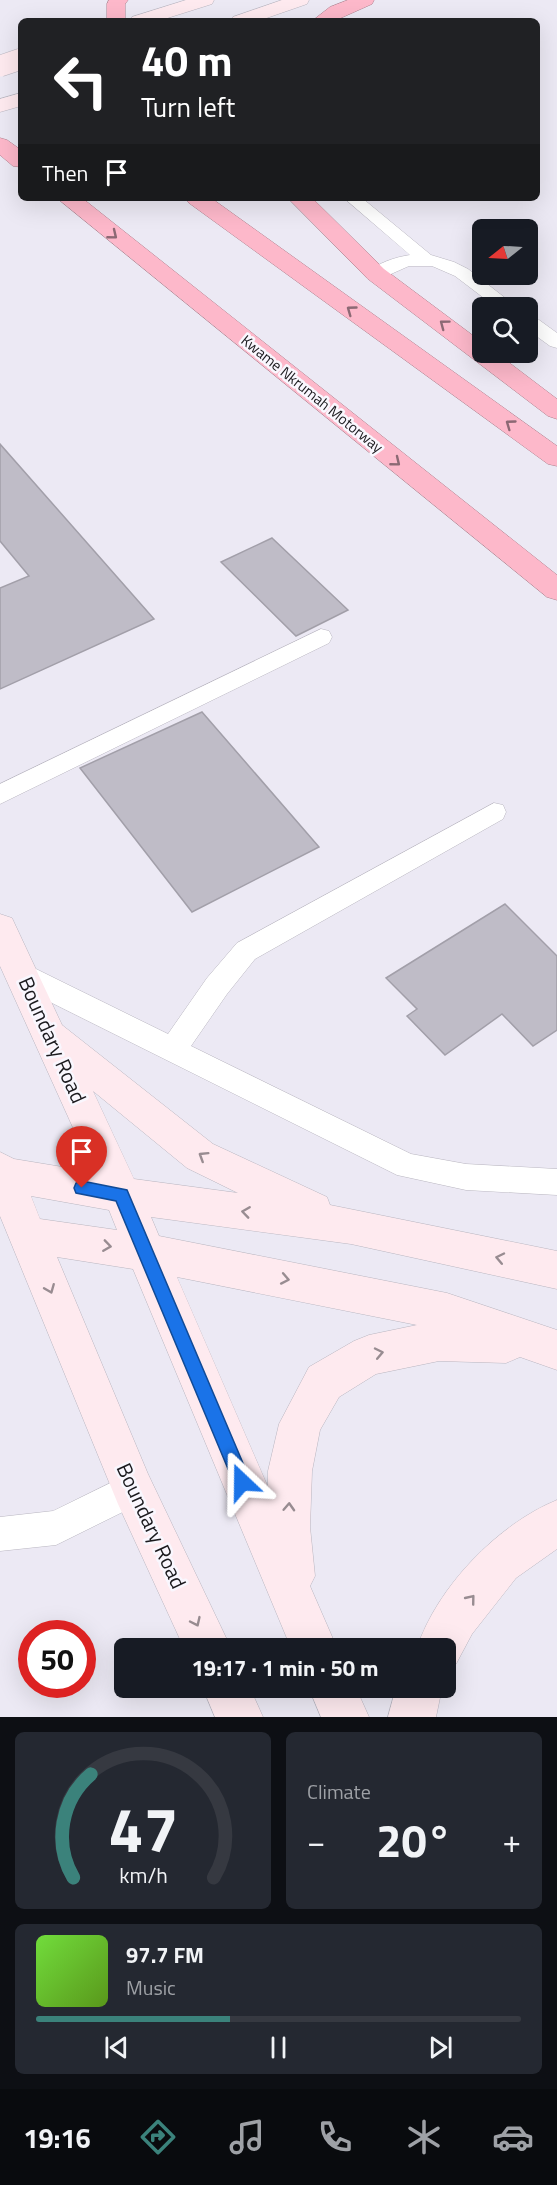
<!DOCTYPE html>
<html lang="en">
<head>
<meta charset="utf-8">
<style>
  body { margin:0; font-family:"Titillium Web",sans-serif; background:#242831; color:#f1f3f6; height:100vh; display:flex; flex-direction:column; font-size:22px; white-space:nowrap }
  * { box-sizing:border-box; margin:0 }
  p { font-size:20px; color:#9ea1a6 }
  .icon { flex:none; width:33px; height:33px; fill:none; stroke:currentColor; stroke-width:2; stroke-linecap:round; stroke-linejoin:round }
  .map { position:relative; height:1717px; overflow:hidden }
  .side { display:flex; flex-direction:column; gap:15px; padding:15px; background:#0d0f14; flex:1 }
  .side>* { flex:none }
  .banner { position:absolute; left:18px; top:18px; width:522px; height:183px; border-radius:9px; box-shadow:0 6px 24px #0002; background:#202124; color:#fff; overflow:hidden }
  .needle { width:39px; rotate:252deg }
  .fabs { position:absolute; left:472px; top:219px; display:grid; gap:12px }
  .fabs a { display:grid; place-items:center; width:66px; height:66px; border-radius:9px; background:#171b24; box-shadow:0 6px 24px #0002; font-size:30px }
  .speed { position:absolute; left:18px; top:1620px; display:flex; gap:12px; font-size:30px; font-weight:700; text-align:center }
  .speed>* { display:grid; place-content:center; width:78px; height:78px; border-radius:50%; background:#171b24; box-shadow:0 6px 24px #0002; line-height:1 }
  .speed .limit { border:9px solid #d22; background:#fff; color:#111 }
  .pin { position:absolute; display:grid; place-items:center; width:51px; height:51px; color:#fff; margin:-62px -26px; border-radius:50% 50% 50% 0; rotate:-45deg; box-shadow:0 0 6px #0007 }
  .pin .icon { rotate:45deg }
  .me { position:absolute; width:66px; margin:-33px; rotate:337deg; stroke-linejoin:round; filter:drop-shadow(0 0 4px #0008) }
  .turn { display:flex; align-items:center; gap:21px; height:126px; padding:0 24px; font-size:27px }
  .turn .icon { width:78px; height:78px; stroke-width:2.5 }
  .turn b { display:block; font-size:42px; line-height:51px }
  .then { display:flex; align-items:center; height:57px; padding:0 24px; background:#0003; gap:12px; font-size:22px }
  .big { font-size:45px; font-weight:700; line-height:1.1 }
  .side .widget { flex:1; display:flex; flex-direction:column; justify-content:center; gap:9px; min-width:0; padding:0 21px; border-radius:9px; background:#242831 }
  .side .dial { align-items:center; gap:0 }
  .dial svg { height:156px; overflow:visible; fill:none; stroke:#363941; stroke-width:7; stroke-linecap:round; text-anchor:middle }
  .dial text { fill:#f1f3f6; stroke:none }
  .song { display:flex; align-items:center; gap:18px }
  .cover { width:72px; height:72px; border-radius:9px; background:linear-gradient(135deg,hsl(100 70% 55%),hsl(90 70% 35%)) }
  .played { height:6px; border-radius:3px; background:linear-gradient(90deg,#3b827b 40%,#363941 40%) }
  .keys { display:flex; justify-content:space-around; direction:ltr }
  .heat { display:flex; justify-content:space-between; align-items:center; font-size:33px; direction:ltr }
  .side .tiles { flex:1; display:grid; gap:15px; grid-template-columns:1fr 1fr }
  .widget:last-child { grid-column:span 2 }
  .trip { position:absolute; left:114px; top:1638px; width:342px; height:60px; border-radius:9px; background:#171b24; box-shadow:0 6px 24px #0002; font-weight:700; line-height:60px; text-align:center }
  .tabs { display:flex; height:96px; justify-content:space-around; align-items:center; background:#090b0e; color:#9ea1a6 }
  .tabs .icon { width:42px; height:42px }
  .tabs .selected { color:#3b827b }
  .tabs b { font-size:27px; color:#f1f3f6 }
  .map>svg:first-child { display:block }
  .building { fill:#bfbcc7; stroke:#a29fa9; stroke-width:1.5 }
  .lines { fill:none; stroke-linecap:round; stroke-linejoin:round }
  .lane-casing { stroke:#b9b6c0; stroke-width:1 }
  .secondary-casing { stroke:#b9b6c0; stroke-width:1 }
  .highway-casing { stroke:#ae818e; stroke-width:1 }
  .lane { fill:#fff; fill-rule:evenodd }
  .secondary { fill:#feeaef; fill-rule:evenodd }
  .highway { fill:#fdb8ca; fill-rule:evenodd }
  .secondary-bridge-casing { stroke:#b9b6c0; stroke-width:22; stroke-linecap:butt }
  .secondary-bridge { stroke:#feeaef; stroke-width:21 }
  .oneway { stroke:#8c6974 }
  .oneway2 { stroke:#988c91 }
  .route { fill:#1a73e8; stroke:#114b97; stroke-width:1.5 }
  .labels { text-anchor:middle; stroke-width:5; stroke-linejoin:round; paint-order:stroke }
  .far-street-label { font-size:15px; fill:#1b1a1e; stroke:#f9f7fe }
  .near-street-label { font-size:21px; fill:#1b1a1e; stroke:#f9f7fe }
</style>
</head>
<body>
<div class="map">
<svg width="557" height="1717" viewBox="0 0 557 1717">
  <rect width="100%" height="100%" fill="#ece9f4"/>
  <path class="building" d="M 0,444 L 154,619 L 0,689 L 0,588 L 29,576 L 0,541 Z
    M 272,538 L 348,610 L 296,636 L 221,562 Z
    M 202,712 L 319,847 L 192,912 L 80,768 Z
    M 505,904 L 557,956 L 557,1030 L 533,1046 L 502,1014 L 445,1055 L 407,1016 L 417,1009 L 386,978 Z"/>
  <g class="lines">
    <defs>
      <path id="lane" d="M 344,198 L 362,198 L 431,255 L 454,262 L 468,269 L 518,308 L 497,308 L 455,276 L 432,266 L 409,266 L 382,278 L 370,278 L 367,274 C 376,263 396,257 410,255 Z
        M 528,315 L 535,317 L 557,333 L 557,348 L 550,346 L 528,330 Z
        M 321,629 L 329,631 L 332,637 L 329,643 L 0,804 L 0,784 Z
        M 494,803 L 503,805 L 506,812 L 503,819 L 255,959 L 227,994 L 191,1046 L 411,1154 L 466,1164 L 557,1169 L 557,1195 L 466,1190 L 397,1175 L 14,984 L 10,976 L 14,968 L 24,965 L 34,968 L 168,1034 L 207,978 L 237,943 Z
        M 133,1472 L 145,1477 L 150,1489 L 145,1501 L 56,1545 L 0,1551 L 0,1517 L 53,1511 Z"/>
      <path id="secondary" d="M 186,0 L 214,0 L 212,4 L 158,21 L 130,21 L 132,17 Z
        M 282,0 L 309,0 L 307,4 L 258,21 L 231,21 L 233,17 Z
        M 21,93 L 21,106 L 0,112 L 0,99 Z
        M 0,914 L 12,918 L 62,1025 L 213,1144 L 327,1197 L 330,1205 L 557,1251 L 557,1289 L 351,1244 L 151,1217 L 159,1236 L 447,1293 L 557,1330 L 557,1370 L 520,1357 L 506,1363 L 439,1361 L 376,1374 L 339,1397 L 320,1430 L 312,1471 L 310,1527 L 315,1576 L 310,1586 L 337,1648 L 291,1648 L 133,1269 L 57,1257 L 148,1474 L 231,1648 L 184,1648 L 118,1504 L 0,1216 L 0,1152 L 14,1159 L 93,1172 L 0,966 ZM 93,1091 L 187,1168 L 238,1193 L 134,1179 ZM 31,1196 L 109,1210 L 117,1230 L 40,1219 ZM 177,1277 L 417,1325 L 369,1335 L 354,1341 L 309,1367 L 279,1424 L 268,1471 L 268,1487 Z
        M 557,1500 L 557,1549 L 516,1578 L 472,1634 L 456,1664 L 446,1669 L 446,1648 L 417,1648 C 437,1587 498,1524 557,1500 Z
        M 203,1688 L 250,1688 L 263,1717 L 215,1717 Z
        M 309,1688 L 356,1688 L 369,1717 L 321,1717 Z
        M 396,1688 L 442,1688 L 436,1717 L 388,1717 Z"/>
      <path id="highway" d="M 109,0 L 128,0 L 125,4 L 125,21 L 107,21 L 107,4 Z
        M 348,0 L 374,0 L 372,4 L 334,21 L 312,21 L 330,7 Z
        M 0,138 L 7,140 L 21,150 L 21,167 L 13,166 L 0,155 Z
        M 57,198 L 82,198 L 557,575 L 557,600 L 547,597 Z
        M 186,198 L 211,198 L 557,446 L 557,466 L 548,464 L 189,203 Z
        M 288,198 L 312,198 L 384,269 L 483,343 L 483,352 L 495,352 L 557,399 L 557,419 L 548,416 L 368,279 Z"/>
    </defs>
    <use href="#lane" class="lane-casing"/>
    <use href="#secondary" class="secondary-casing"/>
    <use href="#highway" class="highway-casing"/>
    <use href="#lane" class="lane"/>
    <use href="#secondary" class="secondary"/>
    <use href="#highway" class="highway"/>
    <defs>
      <path id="secondary-bridge" d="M 0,66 L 21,59"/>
    </defs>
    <use href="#secondary-bridge" class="secondary-bridge-casing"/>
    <use href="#secondary-bridge" class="secondary-bridge"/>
  </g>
  <defs><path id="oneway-chevron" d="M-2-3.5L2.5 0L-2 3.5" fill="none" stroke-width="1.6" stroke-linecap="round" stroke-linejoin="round" transform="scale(1.5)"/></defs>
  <g class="oneway">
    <use href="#oneway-chevron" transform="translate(113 235) rotate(39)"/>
    <use href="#oneway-chevron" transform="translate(351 310) rotate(-144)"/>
    <use href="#oneway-chevron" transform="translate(444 324) rotate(-143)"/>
    <use href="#oneway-chevron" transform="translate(510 424) rotate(-144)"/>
    <use href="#oneway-chevron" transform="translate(396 462) rotate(39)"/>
  </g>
  <g class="oneway2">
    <use href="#oneway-chevron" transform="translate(203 1156) rotate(-148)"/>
    <use href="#oneway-chevron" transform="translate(246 1212) rotate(-172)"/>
    <use href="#oneway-chevron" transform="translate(107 1246) rotate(8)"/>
    <use href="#oneway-chevron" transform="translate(500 1258) rotate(-168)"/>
    <use href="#oneway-chevron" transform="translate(285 1279) rotate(11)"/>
    <use href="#oneway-chevron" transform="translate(50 1289) rotate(68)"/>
    <use href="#oneway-chevron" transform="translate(379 1353) rotate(-12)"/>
    <use href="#oneway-chevron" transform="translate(289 1507) rotate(-87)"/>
    <use href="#oneway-chevron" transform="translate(471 1599) rotate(-51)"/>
    <use href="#oneway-chevron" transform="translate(196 1622) rotate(65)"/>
  </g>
  <path class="route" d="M 82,1181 L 127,1190 L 251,1482 L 249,1488 L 242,1491 L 236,1488 L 116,1201 L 76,1193 L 74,1188 L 76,1183 Z"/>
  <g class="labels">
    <g class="far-street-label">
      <text transform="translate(312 394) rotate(39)" y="5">Kwame Nkrumah Motorway</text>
    </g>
    <g class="near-street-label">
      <text transform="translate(52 1040) rotate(66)" y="7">Boundary Road</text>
      <text transform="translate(151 1526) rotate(65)" y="7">Boundary Road</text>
    </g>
  </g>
</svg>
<div class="fabs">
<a><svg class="needle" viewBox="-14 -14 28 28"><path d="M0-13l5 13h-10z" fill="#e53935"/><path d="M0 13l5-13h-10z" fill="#9ea1a6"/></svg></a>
<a><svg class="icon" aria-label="search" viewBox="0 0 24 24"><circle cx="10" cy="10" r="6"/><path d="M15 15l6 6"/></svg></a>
</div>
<div class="speed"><div class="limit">50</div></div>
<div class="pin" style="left:82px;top:1188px;background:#d93025"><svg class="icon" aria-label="arrive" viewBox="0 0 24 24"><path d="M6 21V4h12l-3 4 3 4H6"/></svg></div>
<svg class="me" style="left:242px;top:1482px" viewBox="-20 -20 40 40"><path d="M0-17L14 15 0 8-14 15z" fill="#1a73e8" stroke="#fff" stroke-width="4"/></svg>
<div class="trip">19:17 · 1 min · 50 m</div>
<div class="banner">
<div class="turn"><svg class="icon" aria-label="left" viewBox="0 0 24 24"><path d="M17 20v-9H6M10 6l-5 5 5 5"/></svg><div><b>40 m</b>Turn left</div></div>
<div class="then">Then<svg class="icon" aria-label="arrive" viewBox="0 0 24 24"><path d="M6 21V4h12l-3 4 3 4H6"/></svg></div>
</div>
</div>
<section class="side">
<div class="tiles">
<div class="widget dial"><svg viewBox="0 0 100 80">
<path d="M14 69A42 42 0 1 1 86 69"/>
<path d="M14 69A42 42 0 0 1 23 16" stroke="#3b827b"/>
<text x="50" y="56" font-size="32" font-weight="700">47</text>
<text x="50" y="72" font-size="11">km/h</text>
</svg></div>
<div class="widget"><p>Climate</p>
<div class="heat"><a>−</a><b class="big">20°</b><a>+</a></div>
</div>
<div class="widget">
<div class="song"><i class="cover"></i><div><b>97.7 FM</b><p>Music</p></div></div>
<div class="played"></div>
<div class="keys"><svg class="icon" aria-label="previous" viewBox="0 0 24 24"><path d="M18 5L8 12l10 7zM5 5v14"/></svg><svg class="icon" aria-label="pause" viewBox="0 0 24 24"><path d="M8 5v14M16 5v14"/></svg><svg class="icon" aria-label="next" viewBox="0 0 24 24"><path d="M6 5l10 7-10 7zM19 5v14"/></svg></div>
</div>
</div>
</section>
<nav class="tabs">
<b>19:16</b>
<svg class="icon selected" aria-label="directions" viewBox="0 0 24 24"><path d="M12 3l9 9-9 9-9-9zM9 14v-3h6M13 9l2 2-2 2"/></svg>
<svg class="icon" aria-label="music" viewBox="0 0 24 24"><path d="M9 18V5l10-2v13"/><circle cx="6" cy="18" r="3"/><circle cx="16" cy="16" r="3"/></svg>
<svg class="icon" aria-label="phone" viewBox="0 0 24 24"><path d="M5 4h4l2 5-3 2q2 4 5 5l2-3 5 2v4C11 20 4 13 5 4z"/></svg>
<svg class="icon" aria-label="climate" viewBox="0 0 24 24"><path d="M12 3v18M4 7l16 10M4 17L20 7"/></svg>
<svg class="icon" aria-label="car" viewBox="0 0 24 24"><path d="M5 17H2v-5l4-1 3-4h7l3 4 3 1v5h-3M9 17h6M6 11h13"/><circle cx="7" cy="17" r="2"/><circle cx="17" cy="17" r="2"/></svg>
</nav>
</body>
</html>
